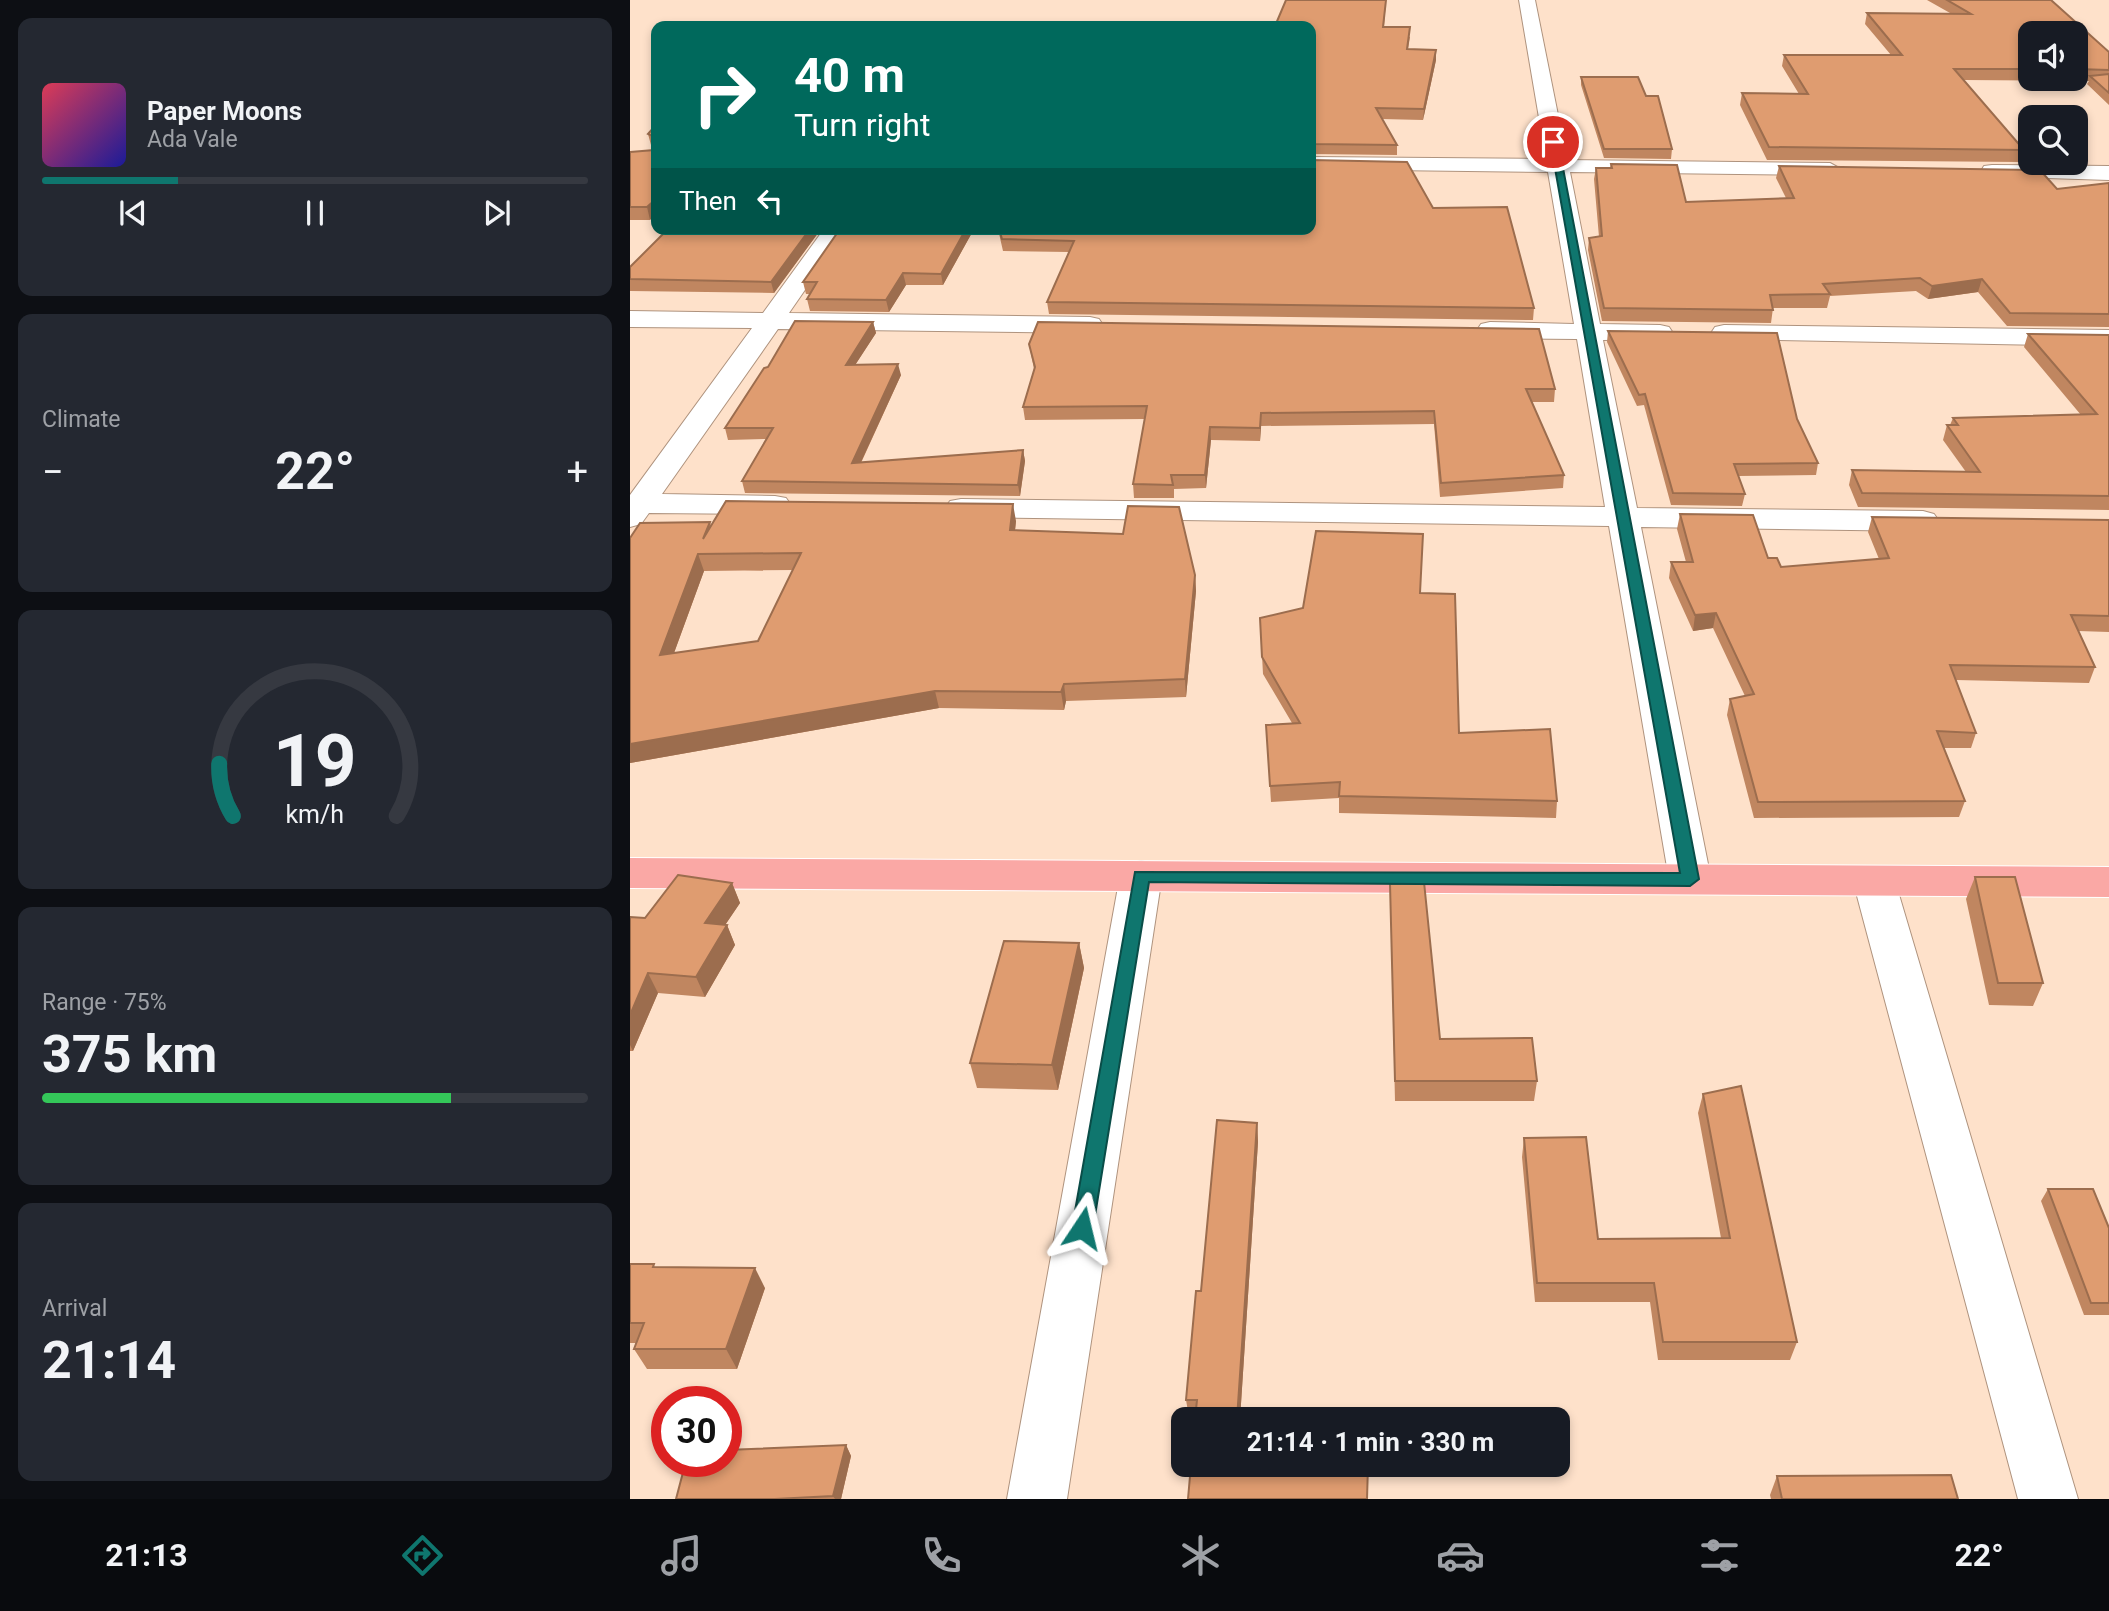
<!DOCTYPE html>
<html lang="en">
<head>
<meta charset="utf-8">
<style>
  body { margin:0; font-family:Roboto,sans-serif; background:#242831; color:#f1f3f6; height:100vh; display:flex; flex-direction:column; font-size:26px; white-space:nowrap }
  * { box-sizing:border-box; margin:0 }
  p { font-size:23px; color:#9ea1a6 }
  .icon { flex:none; width:38px; height:38px; fill:none; stroke:currentColor; stroke-width:2; stroke-linecap:round; stroke-linejoin:round }
  .map { position:relative; flex:1; overflow:hidden }
  .sheet { display:flex; flex-direction:column; gap:18px; padding:18px; background:#0d0f14; width:630px }
  .sheet>* { flex:none }
  .top-card { position:absolute; left:21px; top:21px; width:665px; height:214px; border-radius:14px; box-shadow:0 4px 10px #0003; background:#00695c; color:#fff; overflow:hidden }
  .buttons { position:absolute; left:1388px; top:21px; display:grid; gap:14px }
  .buttons a { display:grid; place-items:center; width:70px; height:70px; border-radius:14px; background:#171b24; box-shadow:0 4px 10px #0003; font-size:35px }
  .speed { position:absolute; left:21px; top:1386px; display:flex; gap:14px; font-size:35px; font-weight:700; text-align:center }
  .speed>* { display:grid; place-content:center; width:91px; height:91px; border-radius:50%; background:#171b24; box-shadow:0 4px 10px #0003; line-height:1 }
  .speed .limit { border:10px solid #d22; background:#fff; color:#111 }
  .pin { position:absolute; display:grid; place-items:center; width:60px; height:60px; color:#fff; margin:-30px; border:4px solid #fff; border-radius:50%; box-shadow:0 2px 7px #0007 }
  .me { position:absolute; width:77px; margin:-38px; rotate:10deg; stroke-linejoin:round; filter:drop-shadow(0 0 5px #0008) }
  .turn { display:flex; align-items:center; gap:24px; height:147px; padding:0 28px; font-size:32px }
  .turn .icon { width:91px; height:91px; stroke-width:2.5 }
  .turn b { display:block; font-size:49px; line-height:60px }
  .then { display:flex; align-items:center; height:66px; padding:0 28px; background:#0003; gap:14px; font-size:26px }
  .big { font-size:52px; font-weight:700; line-height:1.1 }
  .sheet .card { flex:1; display:flex; flex-direction:column; justify-content:center; gap:10px; min-width:0; padding:0 24px; border-radius:14px; background:#242831 }
  .sheet .dial { align-items:center; gap:0 }
  .dial svg { height:182px; overflow:visible; fill:none; stroke:#363941; stroke-width:7; stroke-linecap:round; text-anchor:middle }
  .dial text { fill:#f1f3f6; stroke:none }
  .song { display:flex; align-items:center; gap:21px }
  .cover { width:84px; height:84px; border-radius:10px; background:linear-gradient(135deg,hsl(350 70% 55%),hsl(240 70% 35%)) }
  .played { height:7px; border-radius:4px; background:linear-gradient(90deg,#0f766e 25%,#363941 25%) }
  .keys { display:flex; justify-content:space-around; direction:ltr }
  .heat { display:flex; justify-content:space-between; align-items:center; font-size:38px; direction:ltr }
  .charge { height:10px; border-radius:5px; background:linear-gradient(90deg,#34c759 75%,#363941 0) }
  .trip { position:absolute; left:541px; top:1407px; width:399px; height:70px; border-radius:14px; background:#171b24; box-shadow:0 4px 10px #0003; font-weight:700; line-height:70px; text-align:center }
  .dock { display:flex; height:112px; justify-content:space-around; align-items:center; background:#090b0e; color:#9ea1a6 }
  .dock .icon { width:49px; height:49px }
  .dock .on { color:#0f766e }
  .dock b { font-size:32px; color:#f1f3f6 }
  main { display:flex; flex:1; min-height:0 }
  .map>svg:first-child { display:block }
  .lines { fill:none; stroke-linecap:round; stroke-linejoin:round }
  .minor-casing { stroke:#af937e; stroke-width:2 }
  .primary-casing { stroke:#fff; stroke-width:2 }
  .minor { fill:#fff; fill-rule:evenodd }
  .primary { fill:#faa8a5; fill-rule:evenodd }
  .wall { fill:#c08660; fill-rule:evenodd }
  .shaded-wall { fill:#9c6d4e }
  .building { fill:#df9c70; stroke:#9c6d4e; stroke-width:2; fill-rule:evenodd }
  .route { fill:#0f766e; stroke:#0a4d48; stroke-width:2 }
</style>
</head>
<body>
<main>
<section class="sheet">
<div class="card">
<div class="song"><i class="cover"></i><div><b>Paper Moons</b><p>Ada Vale</p></div></div>
<div class="played"></div>
<div class="keys"><svg class="icon" aria-label="previous" viewBox="0 0 24 24"><path d="M18 5L8 12l10 7zM5 5v14"/></svg><svg class="icon" aria-label="pause" viewBox="0 0 24 24"><path d="M8 5v14M16 5v14"/></svg><svg class="icon" aria-label="next" viewBox="0 0 24 24"><path d="M6 5l10 7-10 7zM19 5v14"/></svg></div>
</div>
<div class="card"><p>Climate</p>
<div class="heat"><a>−</a><b class="big">22°</b><a>+</a></div>
</div>
<div class="card dial"><svg viewBox="0 0 100 80">
<path d="M14 69A42 42 0 1 1 86 69"/>
<path d="M14 69A42 42 0 0 1 8 46" stroke="#0f766e"/>
<text x="50" y="56" font-size="32" font-weight="700">19</text>
<text x="50" y="72" font-size="11">km/h</text>
</svg></div>
<div class="card"><p>Range · 75%</p><b class="big">375 km</b><div class="charge"></div></div>
<div class="card"><p>Arrival</p><b class="big">21:14</b></div>
</section>
<div class="map">
<svg width="1479" height="1499" viewBox="0 0 1479 1499">
  <rect width="100%" height="100%" fill="#fee1ca"/>
  <g class="lines">
    <defs>
      <path id="minor" d="M 889,0 L 905,0 L 937,160 L 1200,163 L 1211,169 L 1200,175 L 940,172 L 970,324 L 1030,325 L 1039,327 L 1043,333 L 1039,339 L 973,340 L 1007,508 L 1293,511 L 1304,514 L 1309,521 L 1304,528 L 1293,531 L 1011,527 L 1081,879 L 1075,890 L 1060,894 L 1045,890 L 1039,879 L 979,526 L 331,517 L 320,515 L 315,508 L 320,501 L 331,499 L 975,507 L 947,339 L 860,338 L 851,336 L 847,330 L 851,324 L 860,322 L 944,324 L 918,172 L 681,169 L 681,157 L 916,159 Z
        M 1362,165 L 1479,166 L 1479,180 L 1354,176 L 1351,171 L 1354,166 Z
        M 194,229 L 217,229 L 159,313 L 460,317 L 469,319 L 473,325 L 469,331 L 460,333 L 148,329 L 32,494 L 145,496 L 156,498 L 161,505 L 156,512 L 145,514 L 19,513 L 11,524 L 0,527 L 0,495 L 122,328 L 0,327 L 0,311 L 133,313 Z
        M 1094,325 L 1479,330 L 1479,346 L 1085,339 L 1081,333 L 1085,327 Z
        M 511,861 L 526,865 L 532,876 L 437,1499 L 377,1499 L 490,876 L 496,865 Z
        M 1244,866 L 1259,870 L 1265,881 L 1448,1499 L 1388,1499 L 1223,881 L 1229,870 Z"/>
      <path id="primary" d="M 0,858 L 1479,867 L 1479,897 L 0,888 Z"/>
    </defs>
    <use href="#minor" class="minor-casing"/>
    <use href="#primary" class="primary-casing"/>
    <use href="#minor" class="minor"/>
    <use href="#primary" class="primary"/>
  </g>
  <path class="wall" d="M 656,0 L 756,0 L 754,27 L 780,37 L 778,49 L 806,50 L 806,60 L 793,120 L 752,119 L 767,145 L 767,155 L 681,154 L 681,157 L 681,26 Z
    M 1297,0 L 1421,0 L 1479,52 L 1479,105 L 1457,84 L 1459,81 L 1334,80 L 1394,150 L 1391,162 L 1137,160 L 1110,105 L 1112,93 L 1169,94 L 1152,66 L 1154,55 L 1261,55 L 1235,24 L 1237,13 L 1320,13 ZM 1400,33 L 1446,33 L 1446,79 L 1400,79 Z
    M 951,77 L 1016,96 L 1042,149 L 1041,159 L 974,158 L 951,85 Z
    M 26,125 L 20,220 L 0,220 L 0,152 L 24,150 L 25,147 L 21,145 L 18,134 Z
    M 981,164 L 1056,202 L 1156,198 L 1146,178 L 1149,166 L 1427,189 L 1479,183 L 1479,327 L 1377,326 L 1348,292 L 1298,299 L 1286,291 L 1200,296 L 1197,308 L 1143,308 L 1141,323 L 972,321 L 958,250 L 959,238 L 969,237 L 964,179 L 966,168 L 980,168 Z
    M 803,208 L 904,308 L 903,320 L 419,314 L 417,302 L 439,252 L 373,251 L 368,229 L 681,229 Z
    M 38,229 L 191,229 L 144,293 L 0,291 L 0,267 Z
    M 344,229 L 313,285 L 276,285 L 259,312 L 180,311 L 177,299 L 180,294 L 176,294 L 173,282 Z
    M 243,322 L 246,333 L 225,365 L 271,375 L 231,463 L 393,450 L 395,461 L 390,496 L 115,493 L 112,481 L 136,439 L 98,440 L 95,428 L 138,367 Z
    M 978,331 L 1167,419 L 1188,463 L 1186,475 L 1108,476 L 1115,494 L 1112,506 L 1041,505 L 1014,405 L 1007,406 L 977,342 Z
    M 1398,334 L 1479,335 L 1479,510 L 1228,507 L 1219,485 L 1222,470 L 1336,472 L 1313,440 L 1317,425 L 1320,425 L 1323,418 L 1451,415 L 1394,347 Z
    M 399,344 L 925,389 L 924,402 L 902,402 L 934,475 L 933,488 L 810,497 L 804,424 L 631,426 L 630,441 L 581,440 L 576,488 L 544,489 L 544,498 L 504,498 L 503,484 L 515,419 L 395,420 L 393,407 L 404,369 Z
    M 1050,514 L 1138,558 L 1151,567 L 1249,559 L 1238,532 L 1242,517 L 1479,520 L 1479,632 L 1448,631 L 1465,667 L 1459,683 L 1326,680 L 1346,733 L 1341,748 L 1313,748 L 1335,801 L 1329,817 L 1124,818 L 1097,715 L 1100,699 L 1115,696 L 1083,628 L 1063,631 L 1039,578 L 1041,562 L 1056,562 L 1047,529 Z
    M 386,521 L 385,531 L 565,575 L 566,591 L 556,697 L 436,701 L 434,710 L 309,708 L 0,763 L 0,538 L 80,522 L 81,526 ZM 163,570 L 128,641 L 44,653 L 74,571 Z
    M 790,593 L 829,733 L 927,801 L 926,818 L 709,813 L 709,798 L 641,802 L 636,725 L 662,723 L 633,674 L 630,618 Z
    M 1345,877 L 1413,983 L 1403,1006 L 1359,1005 L 1336,899 Z
    M 102,883 L 110,903 L 95,925 L 97,925 L 105,945 L 75,997 L 28,993 L 3,1051 L 0,1051 L 0,917 L 15,918 Z
    M 760,884 L 810,1039 L 907,1081 L 904,1101 L 765,1101 Z
    M 449,943 L 454,968 L 428,1090 L 347,1088 L 340,1063 Z
    M 1073,1094 L 1167,1342 L 1160,1360 L 1028,1360 L 1020,1302 L 905,1302 L 892,1157 L 894,1138 L 968,1239 L 1091,1238 L 1068,1113 Z
    M 627,1123 L 628,1142 L 610,1419 L 565,1419 L 565,1417 L 559,1417 L 556,1400 L 571,1291 Z
    M 1418,1189 L 1479,1228 L 1479,1315 L 1454,1315 L 1411,1201 Z
    M 0,1264 L 26,1267 L 135,1288 L 107,1369 L 17,1369 L 4,1349 L 6,1343 L 0,1343 Z
    M 216,1445 L 221,1456 L 211,1499 L 46,1499 Z
    M 1147,1476 L 1328,1499 L 1141,1499 L 1140,1495 Z"/>
  <path class="shaded-wall" d="M 806,50 L 806,60 L 793,120 L 794,109 Z
    M 26,199 L 26,214 L 20,220 L 17,207 Z
    M 180,229 L 191,229 L 144,293 L 141,282 Z
    M 336,229 L 344,229 L 313,285 L 311,274 Z
    M 273,273 L 276,285 L 259,312 L 256,300 Z
    M 1352,279 L 1348,292 L 1298,299 L 1302,286 Z
    M 243,322 L 246,333 L 218,376 L 216,365 Z
    M 268,364 L 271,375 L 225,475 L 222,463 Z
    M 631,413 L 631,426 L 630,441 L 630,428 Z
    M 580,427 L 581,440 L 576,488 L 575,475 Z
    M 393,450 L 395,461 L 390,496 L 388,485 Z
    M 383,504 L 386,521 L 383,547 L 380,530 Z
    M 68,554 L 74,571 L 37,672 L 30,655 Z
    M 565,575 L 566,591 L 556,697 L 555,679 Z
    M 1086,613 L 1083,628 L 1063,631 L 1065,615 Z
    M 434,684 L 436,701 L 434,710 L 431,692 Z
    M 305,691 L 309,708 L 0,763 L 0,744 Z
    M 102,883 L 110,903 L 83,943 L 75,923 Z
    M 97,925 L 105,945 L 75,997 L 66,977 Z
    M 449,943 L 454,968 L 428,1090 L 422,1065 Z
    M 18,973 L 28,993 L 3,1051 L 0,1045 L 0,1015 Z
    M 627,1123 L 628,1142 L 610,1419 L 607,1419 Z
    M 125,1268 L 135,1288 L 107,1369 L 96,1349 Z
    M 216,1445 L 221,1456 L 211,1499 L 205,1499 L 203,1496 Z"/>
  <path class="building" d="M 656,0 L 756,0 L 753,27 L 780,27 L 777,49 L 806,50 L 794,109 L 746,108 L 767,145 L 681,144 L 681,26 L 645,26 Z
    M 1317,0 L 1421,0 L 1479,52 L 1479,70 L 1446,69 L 1446,33 L 1400,33 L 1400,69 L 1324,69 L 1394,150 L 1139,147 L 1112,93 L 1178,94 L 1154,55 L 1272,55 L 1237,13 L 1341,14 Z
    M 1479,74 L 1479,93 L 1460,76 Z
    M 951,77 L 1008,77 L 1016,96 L 1028,96 L 1042,149 L 974,149 Z
    M 26,125 L 26,199 L 17,207 L 0,207 L 0,152 L 24,150 L 25,137 L 18,134 Z
    M 681,160 L 777,162 L 803,208 L 877,207 L 904,308 L 417,302 L 444,241 L 372,239 L 369,229 L 681,229 Z
    M 981,164 L 1047,165 L 1056,202 L 1164,198 L 1149,166 L 1410,170 L 1427,189 L 1479,183 L 1479,314 L 1380,313 L 1352,279 L 1302,286 L 1290,278 L 1193,284 L 1200,294 L 1140,295 L 1143,310 L 974,308 L 959,238 L 972,236 L 966,168 L 982,168 Z
    M 38,229 L 180,229 L 141,282 L 0,279 L 0,267 Z
    M 210,229 L 336,229 L 311,274 L 273,273 L 256,300 L 177,299 L 187,282 L 173,282 Z
    M 165,321 L 243,322 L 216,365 L 268,364 L 222,463 L 393,450 L 388,485 L 112,481 L 143,428 L 95,428 L 134,368 L 138,367 Z
    M 408,322 L 909,329 L 925,389 L 896,389 L 934,475 L 811,483 L 804,411 L 631,413 L 630,428 L 580,427 L 575,475 L 541,475 L 543,485 L 503,484 L 517,406 L 393,407 L 405,367 L 399,344 Z
    M 978,331 L 1147,333 L 1167,419 L 1188,463 L 1104,464 L 1115,494 L 1043,493 L 1015,394 L 1009,395 Z
    M 1398,334 L 1479,335 L 1479,496 L 1232,493 L 1222,470 L 1350,472 L 1317,425 L 1328,425 L 1323,418 L 1467,414 Z
    M 96,501 L 383,504 L 380,530 L 493,534 L 498,506 L 549,507 L 565,575 L 555,679 L 434,684 L 431,692 L 305,691 L 0,744 L 0,538 L 10,523 L 80,522 L 73,539 ZM 171,553 L 128,641 L 30,655 L 68,554 Z
    M 1050,514 L 1123,515 L 1138,558 L 1147,558 L 1151,567 L 1259,558 L 1242,517 L 1479,520 L 1479,616 L 1441,615 L 1465,667 L 1320,665 L 1346,733 L 1307,731 L 1335,801 L 1128,802 L 1100,699 L 1124,694 L 1086,613 L 1065,615 L 1041,562 L 1063,562 Z
    M 686,531 L 793,534 L 790,593 L 825,594 L 829,733 L 920,729 L 927,801 L 709,796 L 710,782 L 640,786 L 636,725 L 670,723 L 632,657 L 630,618 L 673,608 Z
    M 48,875 L 102,883 L 75,923 L 97,925 L 66,977 L 18,973 L 0,1015 L 0,917 L 15,918 Z
    M 1345,877 L 1385,877 L 1413,983 L 1368,983 Z
    M 794,882 L 810,1039 L 902,1038 L 907,1081 L 765,1081 L 760,884 Z
    M 374,941 L 449,943 L 422,1065 L 340,1063 Z
    M 1111,1086 L 1167,1342 L 1033,1342 L 1024,1283 L 907,1283 L 894,1138 L 956,1137 L 968,1239 L 1100,1238 L 1073,1094 Z
    M 587,1120 L 627,1123 L 607,1419 L 565,1419 L 567,1400 L 556,1400 L 566,1291 L 571,1291 Z
    M 1418,1189 L 1463,1189 L 1479,1228 L 1479,1303 L 1461,1303 Z
    M 0,1264 L 24,1264 L 23,1267 L 125,1268 L 96,1349 L 4,1349 L 14,1323 L 0,1323 Z
    M 216,1445 L 203,1496 L 145,1499 L 46,1499 L 56,1461 L 96,1461 L 96,1450 Z
    M 561,1465 L 738,1465 L 737,1499 L 558,1499 Z
    M 1321,1475 L 1328,1499 L 1152,1499 L 1147,1476 Z"/>
  <path class="route" d="M 920,140 L 928,142 L 1069,879 L 1060,886 L 519,882 L 463,1228 L 460,1235 L 452,1238 L 445,1235 L 442,1228 L 505,872 L 1050,873 Z"/>
</svg>
<div class="buttons">
<a><svg class="icon" aria-label="sound" viewBox="0 0 24 24"><path d="M4 9h4l5-4v14l-5-4H4zM17 9q2 3 0 6"/></svg></a>
<a><svg class="icon" aria-label="search" viewBox="0 0 24 24"><circle cx="10" cy="10" r="6"/><path d="M15 15l6 6"/></svg></a>
</div>
<div class="speed"><div class="limit">30</div></div>
<div class="pin" style="left:923px;top:142px;background:#d93025"><svg class="icon" aria-label="arrive" viewBox="0 0 24 24"><path d="M6 21V4h12l-3 4 3 4H6"/></svg></div>
<svg class="me" style="left:452px;top:1228px" viewBox="-20 -20 40 40"><path d="M0-17L14 15 0 8-14 15z" fill="#0f766e" stroke="#fff" stroke-width="4"/></svg>
<div class="trip">21:14 · 1 min · 330 m</div>
<div class="top-card">
<div class="turn"><svg class="icon" aria-label="right" viewBox="0 0 24 24"><path d="M7 20v-9h11M14 6l5 5-5 5"/></svg><div><b>40 m</b>Turn right</div></div>
<div class="then">Then<svg class="icon" aria-label="left" viewBox="0 0 24 24"><path d="M17 20v-9H6M10 6l-5 5 5 5"/></svg></div>
</div>
</div>
</main>
<nav class="dock">
<b>21:13</b>
<svg class="icon on" aria-label="directions" viewBox="0 0 24 24"><path d="M12 3l9 9-9 9-9-9zM9 14v-3h6M13 9l2 2-2 2"/></svg>
<svg class="icon" aria-label="music" viewBox="0 0 24 24"><path d="M9 18V5l10-2v13"/><circle cx="6" cy="18" r="3"/><circle cx="16" cy="16" r="3"/></svg>
<svg class="icon" aria-label="phone" viewBox="0 0 24 24"><path d="M5 4h4l2 5-3 2q2 4 5 5l2-3 5 2v4C11 20 4 13 5 4z"/></svg>
<svg class="icon" aria-label="climate" viewBox="0 0 24 24"><path d="M12 3v18M4 7l16 10M4 17L20 7"/></svg>
<svg class="icon" aria-label="car" viewBox="0 0 24 24"><path d="M5 17H2v-5l4-1 3-4h7l3 4 3 1v5h-3M9 17h6M6 11h13"/><circle cx="7" cy="17" r="2"/><circle cx="17" cy="17" r="2"/></svg>
<svg class="icon" aria-label="filters" viewBox="0 0 24 24"><path d="M4 7h16M4 17h16"/><circle cx="9" cy="7" r="2"/><circle cx="15" cy="17" r="2"/></svg>
<b>22°</b>
</nav>
</body>
</html>
